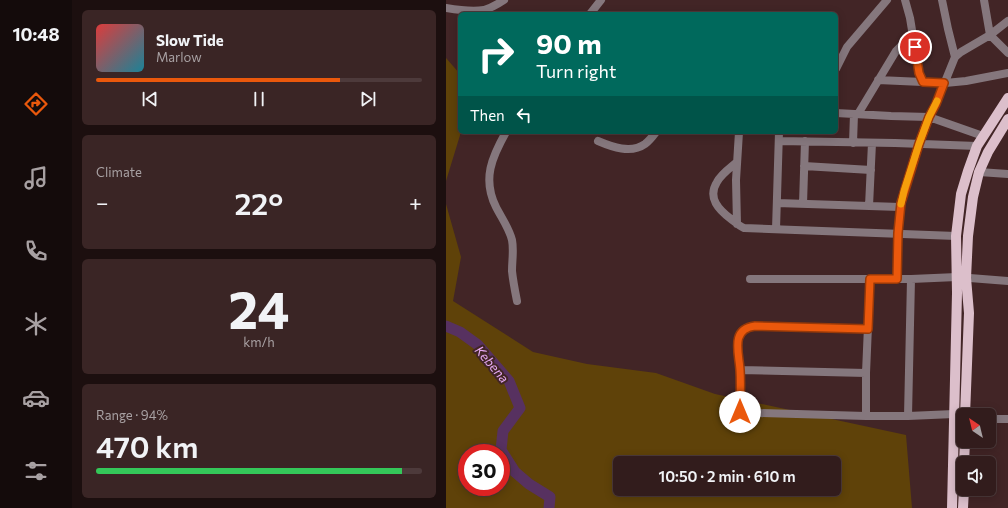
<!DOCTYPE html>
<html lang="en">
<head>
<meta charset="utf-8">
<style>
  body { margin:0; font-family:Commissioner,sans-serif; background:#3a2525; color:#f1f3f6; height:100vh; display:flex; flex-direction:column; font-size:15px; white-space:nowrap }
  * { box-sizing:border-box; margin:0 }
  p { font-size:13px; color:#a8a1a3 }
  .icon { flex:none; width:22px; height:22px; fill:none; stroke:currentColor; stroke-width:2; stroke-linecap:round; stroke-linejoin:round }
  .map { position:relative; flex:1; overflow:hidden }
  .side { display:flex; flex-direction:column; gap:10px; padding:10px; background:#1c0f0f; width:374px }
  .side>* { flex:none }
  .top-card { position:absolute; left:12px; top:12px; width:380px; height:122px; border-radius:6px; box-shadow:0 2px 10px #0003,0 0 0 1px #4d3a3b; background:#00695c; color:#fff; overflow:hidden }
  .needle { width:26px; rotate:325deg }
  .fabs { position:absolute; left:510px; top:408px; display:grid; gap:8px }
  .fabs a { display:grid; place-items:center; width:40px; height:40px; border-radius:6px; background:#321c1c; box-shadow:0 2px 10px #0003,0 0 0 1px #4d3a3b; font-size:20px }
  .speed { position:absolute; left:12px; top:444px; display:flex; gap:8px; font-size:20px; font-weight:700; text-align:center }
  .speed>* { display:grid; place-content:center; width:52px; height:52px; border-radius:50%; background:#321c1c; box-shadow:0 2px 10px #0003,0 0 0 1px #4d3a3b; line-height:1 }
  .speed .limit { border:6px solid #d22; background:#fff; color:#111 }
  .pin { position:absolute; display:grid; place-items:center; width:34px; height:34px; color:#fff; margin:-17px; border:2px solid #fff; border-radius:50%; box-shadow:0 1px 4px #0007 }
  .me { position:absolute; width:44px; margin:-22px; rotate:0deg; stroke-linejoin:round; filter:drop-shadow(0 0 3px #0008) }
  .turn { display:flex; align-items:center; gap:14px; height:84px; padding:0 12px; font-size:18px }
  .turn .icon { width:52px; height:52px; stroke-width:2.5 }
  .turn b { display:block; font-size:28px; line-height:34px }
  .then { display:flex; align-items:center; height:38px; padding:0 12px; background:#0003; gap:8px; font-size:15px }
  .big { font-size:30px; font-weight:600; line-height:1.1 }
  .side .card { flex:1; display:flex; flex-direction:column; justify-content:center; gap:6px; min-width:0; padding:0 14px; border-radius:6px; background:#3a2525 }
  .side .dial { align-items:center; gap:0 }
  .dial b { font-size:52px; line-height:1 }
  .song { display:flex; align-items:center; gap:12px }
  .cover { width:48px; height:48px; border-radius:6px; background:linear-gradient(135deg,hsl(0 70% 55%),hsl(190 70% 35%)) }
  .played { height:4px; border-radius:2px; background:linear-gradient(90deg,#ea580c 75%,#4d3a3b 75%) }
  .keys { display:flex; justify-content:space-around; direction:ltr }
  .heat { display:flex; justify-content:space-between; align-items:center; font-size:22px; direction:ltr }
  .charge { height:6px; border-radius:3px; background:linear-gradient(90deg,#34c759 94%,#4d3a3b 0) }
  .trip { position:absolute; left:167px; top:456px; width:228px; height:40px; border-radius:6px; background:#321c1c; box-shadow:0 2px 10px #0003,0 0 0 1px #4d3a3b; font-weight:600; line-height:40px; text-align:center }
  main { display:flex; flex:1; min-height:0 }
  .tab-bar { display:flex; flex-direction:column; width:72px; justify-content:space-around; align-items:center; background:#140b0b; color:#a8a1a3 }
  .tab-bar .icon { width:28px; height:28px }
  .tab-bar .selected { color:#ea580c }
  .tab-bar b { font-size:18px; color:#f1f3f6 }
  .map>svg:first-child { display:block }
  .green { fill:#5f4209; fill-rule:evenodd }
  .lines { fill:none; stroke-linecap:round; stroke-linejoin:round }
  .river { stroke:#573160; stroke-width:11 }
  .minor { stroke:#85777d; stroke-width:8 }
  .major { stroke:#dcbfcb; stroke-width:10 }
  .route-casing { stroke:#983908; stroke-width:10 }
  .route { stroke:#ea580c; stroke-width:7 }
  .slow { stroke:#f59e0b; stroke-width:7 }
  .labels { text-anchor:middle; stroke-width:4; stroke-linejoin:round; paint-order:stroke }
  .water-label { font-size:13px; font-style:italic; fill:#e5a9f2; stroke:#422526 }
</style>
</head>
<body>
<main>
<nav class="tab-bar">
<b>10:48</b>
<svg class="icon selected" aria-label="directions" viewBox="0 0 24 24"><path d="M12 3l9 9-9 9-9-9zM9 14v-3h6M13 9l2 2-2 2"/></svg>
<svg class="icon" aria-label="music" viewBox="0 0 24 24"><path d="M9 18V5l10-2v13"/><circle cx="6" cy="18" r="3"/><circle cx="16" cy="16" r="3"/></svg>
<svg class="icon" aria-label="phone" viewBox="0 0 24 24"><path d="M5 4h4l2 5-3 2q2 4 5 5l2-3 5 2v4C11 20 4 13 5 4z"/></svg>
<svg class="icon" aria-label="climate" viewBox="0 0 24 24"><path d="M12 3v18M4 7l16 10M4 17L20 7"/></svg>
<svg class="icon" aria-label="car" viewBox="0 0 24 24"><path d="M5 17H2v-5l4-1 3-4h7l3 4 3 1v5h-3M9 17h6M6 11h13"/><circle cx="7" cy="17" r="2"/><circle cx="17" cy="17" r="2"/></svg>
<svg class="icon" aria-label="filters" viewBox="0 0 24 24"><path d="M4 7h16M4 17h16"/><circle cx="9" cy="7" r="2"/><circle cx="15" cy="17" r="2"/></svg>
</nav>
<section class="side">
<div class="card">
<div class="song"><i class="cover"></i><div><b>Slow Tide</b><p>Marlow</p></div></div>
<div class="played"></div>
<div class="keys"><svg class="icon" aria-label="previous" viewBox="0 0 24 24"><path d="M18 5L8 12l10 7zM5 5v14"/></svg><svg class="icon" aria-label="pause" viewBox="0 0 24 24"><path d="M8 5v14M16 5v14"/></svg><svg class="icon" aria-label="next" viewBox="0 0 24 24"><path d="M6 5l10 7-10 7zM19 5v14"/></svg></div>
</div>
<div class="card"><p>Climate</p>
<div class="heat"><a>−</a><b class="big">22°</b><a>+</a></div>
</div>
<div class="card dial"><b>24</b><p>km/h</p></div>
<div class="card"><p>Range · 94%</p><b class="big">470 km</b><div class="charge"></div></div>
</section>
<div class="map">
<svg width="562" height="508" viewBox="0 0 562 508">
  <rect width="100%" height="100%" fill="#422526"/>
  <path class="green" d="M 0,58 L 14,74 L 14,132 L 15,132 L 0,181 Z
    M 0,204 L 15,257 L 7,301 L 87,352 L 141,364 L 210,373 L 269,394 L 460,435 L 466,508 L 0,508 ZM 21,453 L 55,453 L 55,487 L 21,487 ZM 174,463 L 388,463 L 388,489 L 174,489 Z"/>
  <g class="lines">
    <path class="river" d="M 0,326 L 14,332 L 32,345 L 63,381 L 74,408 L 57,431 L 55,450 L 69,472 L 83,484 L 104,497 L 103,508"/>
    <path class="minor" d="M 459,0 L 464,18 L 473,73 L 477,82
      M 496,0 L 502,29 L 509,57
      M 538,0 L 544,35 L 562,53
      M 0,8 C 12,10 26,12 38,10 C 45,8 52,4 58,0
      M 144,14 L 155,0
      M 390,69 L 401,47 L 441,0
      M 432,80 L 499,83 L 520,81 L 562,73
      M 390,113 L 445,116 L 483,117 L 537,136
      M 412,114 L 450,51 L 467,34
      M 60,132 C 46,157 36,179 50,207 C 55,217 63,228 66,240 C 68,250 66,260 66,271 C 67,281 69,291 71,301
      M 152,141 C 166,147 185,154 199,144 C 203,141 207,136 210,132
      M 333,141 L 449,143 L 531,146
      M 407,143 L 408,114
      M 291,162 C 284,168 275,174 271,182 C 261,198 273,210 285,219 C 289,222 293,226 298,228 L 510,236
      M 358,166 L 425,170
      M 533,172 L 562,174
      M 331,203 L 454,207
      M 357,204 L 359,141
      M 423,206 L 426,143
      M 291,224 L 290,180 L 293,132
      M 330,229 L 333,132
      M 304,279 L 424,279
      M 451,279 L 452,233 L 455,203 L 458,191 L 473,144 L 483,117 L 490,104 L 509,57 L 515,52 L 544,35 L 562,21
      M 294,370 L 420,373
      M 277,412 L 420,416 L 462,416 L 508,414
      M 294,412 C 294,398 295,384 294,370 C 293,353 284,329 309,326 L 422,329
      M 420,416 L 420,373 L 424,279 L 465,279 L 511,277 L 562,281
      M 462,416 L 465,279
      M 543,419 L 562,419"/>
    <path class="major" d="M 519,415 L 523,313 L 520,278 L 522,236 L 527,197 L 533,172 L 542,152 L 562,119
      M 518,463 L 519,441
      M 506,508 L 511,293 L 510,236 L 515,194 L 522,171 L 531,146 L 562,98
      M 517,508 L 518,489"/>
  </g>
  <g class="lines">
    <defs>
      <path id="route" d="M 294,412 C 294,398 295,384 294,370 C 293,353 284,329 309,326 L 422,329 L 424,279 L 451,279 L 452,233 L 455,203 L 473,144 L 483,117 L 490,104 L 498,83 L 477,82 L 473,73 L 469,47"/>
    </defs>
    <use href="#route" class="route-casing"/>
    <use href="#route" class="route"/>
    <path class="slow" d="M 455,204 L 458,191 L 473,144 L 483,117 L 491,101"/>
  </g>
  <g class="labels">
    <g class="water-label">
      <text transform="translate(46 364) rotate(49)" y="5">Kebena</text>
    </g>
  </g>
</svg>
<div class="fabs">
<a><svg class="needle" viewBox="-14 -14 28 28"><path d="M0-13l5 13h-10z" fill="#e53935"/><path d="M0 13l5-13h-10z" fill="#a8a1a3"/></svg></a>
<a><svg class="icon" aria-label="sound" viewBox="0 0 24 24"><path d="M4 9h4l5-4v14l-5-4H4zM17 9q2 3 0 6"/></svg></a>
</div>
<div class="speed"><div class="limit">30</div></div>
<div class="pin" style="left:469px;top:47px;background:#d93025"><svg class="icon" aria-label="arrive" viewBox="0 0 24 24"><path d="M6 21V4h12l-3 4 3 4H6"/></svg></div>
<svg class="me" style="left:294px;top:412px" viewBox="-20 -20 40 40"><circle r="19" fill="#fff"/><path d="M0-13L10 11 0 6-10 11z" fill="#ea580c"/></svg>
<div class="trip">10:50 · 2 min · 610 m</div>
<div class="top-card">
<div class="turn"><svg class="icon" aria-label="right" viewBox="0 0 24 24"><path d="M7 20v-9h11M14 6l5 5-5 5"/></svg><div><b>90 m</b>Turn right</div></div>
<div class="then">Then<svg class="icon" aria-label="left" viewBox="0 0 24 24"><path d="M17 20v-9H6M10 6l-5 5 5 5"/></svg></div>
</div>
</div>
</main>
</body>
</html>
